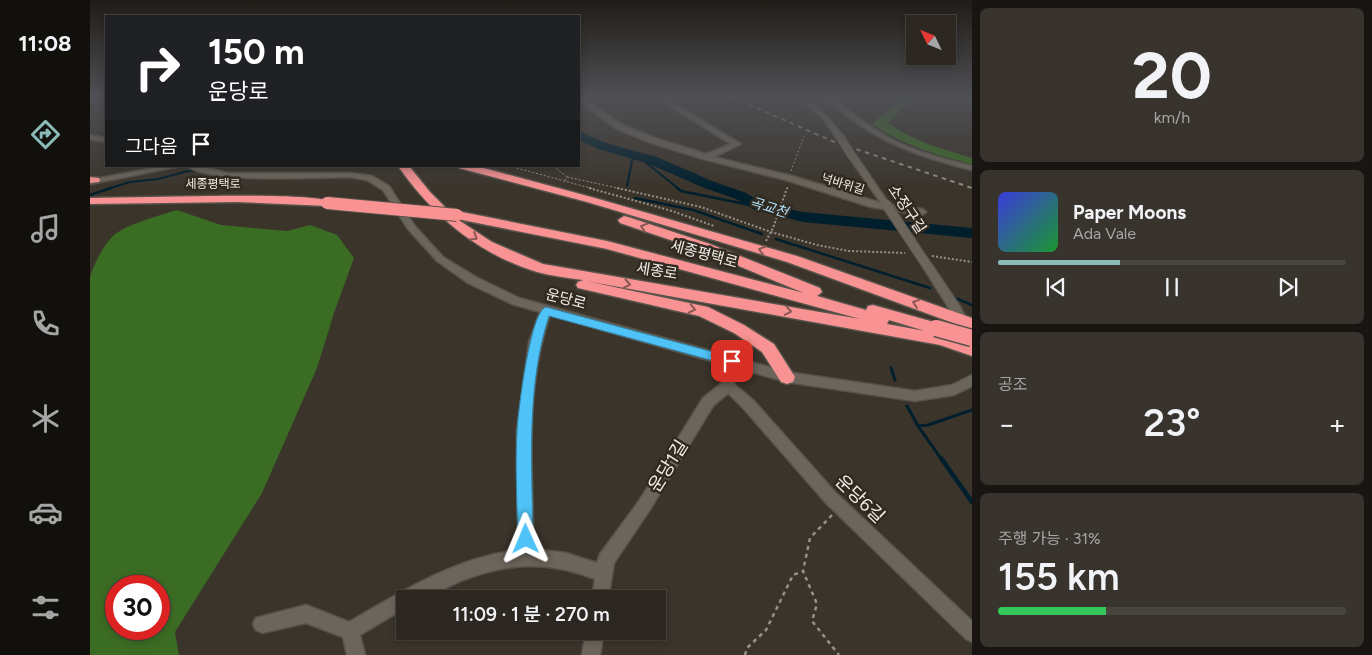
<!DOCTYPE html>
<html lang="ko">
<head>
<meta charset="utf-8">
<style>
  body { margin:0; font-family:Figtree,"Noto Sans KR",sans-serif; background:#38332d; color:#f1f3f6; height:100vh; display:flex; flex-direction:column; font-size:19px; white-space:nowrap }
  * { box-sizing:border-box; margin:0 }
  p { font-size:16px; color:#a6a5a5 }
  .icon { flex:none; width:28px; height:28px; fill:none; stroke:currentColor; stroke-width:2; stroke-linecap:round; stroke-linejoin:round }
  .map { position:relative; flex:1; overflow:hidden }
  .drawer { display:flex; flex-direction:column; gap:8px; padding:8px; background:#181512; width:400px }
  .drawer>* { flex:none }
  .top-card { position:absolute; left:15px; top:15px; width:475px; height:152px; border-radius:0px; box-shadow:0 2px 8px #0003,0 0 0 1px #48443e; background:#202124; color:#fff; overflow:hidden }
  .needle { width:32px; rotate:313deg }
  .tools { position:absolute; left:816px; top:15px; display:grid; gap:10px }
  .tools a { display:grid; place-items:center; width:50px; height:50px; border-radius:0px; background:#2c2720; box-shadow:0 2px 8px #0003,0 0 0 1px #48443e; font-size:25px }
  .speed { position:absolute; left:15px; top:575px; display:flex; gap:10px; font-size:25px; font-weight:700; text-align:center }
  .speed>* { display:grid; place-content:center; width:65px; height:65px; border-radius:50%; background:#2c2720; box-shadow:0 2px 8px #0003,0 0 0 1px #48443e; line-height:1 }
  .speed .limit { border:8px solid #d22; background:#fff; color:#111 }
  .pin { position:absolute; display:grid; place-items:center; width:42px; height:42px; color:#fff; margin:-21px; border-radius:10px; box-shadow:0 2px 8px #0006 }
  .me { position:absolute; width:55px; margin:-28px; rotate:359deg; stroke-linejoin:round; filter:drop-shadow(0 0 4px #0008) }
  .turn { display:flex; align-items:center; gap:18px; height:105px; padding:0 20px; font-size:22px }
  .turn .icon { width:65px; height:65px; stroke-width:2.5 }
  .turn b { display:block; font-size:35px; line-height:42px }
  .then { display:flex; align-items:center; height:48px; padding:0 20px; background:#0003; gap:10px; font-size:19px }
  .big { font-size:38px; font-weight:600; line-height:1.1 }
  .drawer .tile { flex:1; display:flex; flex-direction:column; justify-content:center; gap:8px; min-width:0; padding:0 18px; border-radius:8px; background:#38332d }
  .drawer .dial { align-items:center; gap:0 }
  .dial b { font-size:65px; line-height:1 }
  .song { display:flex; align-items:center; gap:15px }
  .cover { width:60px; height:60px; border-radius:8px; background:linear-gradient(135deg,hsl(240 70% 55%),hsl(130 70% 35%)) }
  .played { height:5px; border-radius:2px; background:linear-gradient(90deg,#8bbbb9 35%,#48443e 35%) }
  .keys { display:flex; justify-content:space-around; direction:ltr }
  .heat { display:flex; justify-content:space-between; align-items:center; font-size:28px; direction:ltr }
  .charge { height:8px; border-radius:4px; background:linear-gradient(90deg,#34c759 31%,#48443e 0) }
  .trip { position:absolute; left:306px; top:590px; width:270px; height:50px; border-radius:0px; background:#2c2720; box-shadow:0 2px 8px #0003,0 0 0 1px #48443e; font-weight:600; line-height:50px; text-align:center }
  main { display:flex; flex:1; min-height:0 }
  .menu { display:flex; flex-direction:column; width:90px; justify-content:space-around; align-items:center; background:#12100d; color:#a6a5a5 }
  .menu .icon { width:35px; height:35px }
  .menu .active { color:#8bbbb9 }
  .menu b { font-size:22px; color:#f1f3f6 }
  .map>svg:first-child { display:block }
  .green { fill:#3b6c24; fill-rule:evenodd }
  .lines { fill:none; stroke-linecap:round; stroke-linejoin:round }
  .stream-far3 { stroke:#001f2d; stroke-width:2 }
  .stream-far2 { stroke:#001f2d; stroke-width:2.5 }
  .stream-far1 { stroke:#001f2d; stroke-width:3 }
  .stream { stroke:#001f2d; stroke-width:4.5 }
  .river { fill:#001f2d; fill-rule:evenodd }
  .minor-casing { stroke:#57534a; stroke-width:3 }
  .highway-casing { stroke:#57534a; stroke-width:3 }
  .path-far2 { stroke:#96918a; stroke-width:1; stroke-dasharray:2 2; stroke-linecap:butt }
  .path-far1 { stroke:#96918a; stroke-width:2; stroke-dasharray:2 2; stroke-linecap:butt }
  .path { stroke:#96918a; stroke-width:2.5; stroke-dasharray:4 4; stroke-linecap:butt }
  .minor { fill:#6c655b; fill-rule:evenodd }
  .highway { fill:#f99393; fill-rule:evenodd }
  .rail { stroke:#908b83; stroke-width:2; stroke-dasharray:4.5 4.5; stroke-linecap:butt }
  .minor-bridge-far1-casing { stroke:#57534a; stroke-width:9; stroke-linecap:butt }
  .minor-bridge-casing { stroke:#57534a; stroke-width:11; stroke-linecap:butt }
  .highway-bridge-far1-casing { stroke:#57534a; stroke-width:14; stroke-linecap:butt }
  .highway-bridge-casing { stroke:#57534a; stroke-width:19; stroke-linecap:butt }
  .minor-bridge-far1 { stroke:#6c655b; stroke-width:8 }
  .minor-bridge { stroke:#6c655b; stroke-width:9 }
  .highway-bridge-far1 { stroke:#f99393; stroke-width:12 }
  .highway-bridge { stroke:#f99393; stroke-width:16 }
  .oneway { stroke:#8a5954 }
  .route { fill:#4fc3f7; stroke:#337fa1 }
  .labels { text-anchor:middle; stroke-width:5; stroke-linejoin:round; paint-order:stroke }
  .far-street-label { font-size:12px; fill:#f2eee8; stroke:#302a21 }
  .far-water-label { font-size:14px; font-style:italic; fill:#b0e1f9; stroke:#302a21 }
  .street-label { font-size:15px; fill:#f2eee8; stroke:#302a21 }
  .near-street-label { font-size:18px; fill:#f2eee8; stroke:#302a21 }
</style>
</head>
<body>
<main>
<nav class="menu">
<b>11:08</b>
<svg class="icon active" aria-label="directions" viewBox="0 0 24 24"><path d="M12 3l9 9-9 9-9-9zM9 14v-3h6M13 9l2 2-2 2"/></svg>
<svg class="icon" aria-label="music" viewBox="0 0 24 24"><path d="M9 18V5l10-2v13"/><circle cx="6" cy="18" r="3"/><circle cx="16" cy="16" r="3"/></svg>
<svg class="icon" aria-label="phone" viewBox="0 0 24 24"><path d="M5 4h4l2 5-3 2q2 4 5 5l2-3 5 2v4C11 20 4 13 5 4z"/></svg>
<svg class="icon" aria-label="climate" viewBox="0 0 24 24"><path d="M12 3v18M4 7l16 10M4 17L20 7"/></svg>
<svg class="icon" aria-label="car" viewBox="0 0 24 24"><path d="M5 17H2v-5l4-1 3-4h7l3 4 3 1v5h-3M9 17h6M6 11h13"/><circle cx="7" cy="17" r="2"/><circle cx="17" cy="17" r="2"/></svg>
<svg class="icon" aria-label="filters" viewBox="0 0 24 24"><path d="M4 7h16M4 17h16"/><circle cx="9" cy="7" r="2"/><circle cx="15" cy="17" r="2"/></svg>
</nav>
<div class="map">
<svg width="882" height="655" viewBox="0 0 882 655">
  <rect width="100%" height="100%" fill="#3a342b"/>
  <path class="green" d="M 813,97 L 824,97 L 798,123 C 822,141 853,149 882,158 L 882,164 C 847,155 812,145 782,124 Z
    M 87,210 L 131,225 L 197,231 L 220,225 L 247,235 L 264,258 L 244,313 L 227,368 L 172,493 L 85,632 L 89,655 L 0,655 L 0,277 C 4,264 13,246 23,236 C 34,225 71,215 87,210 ZM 26,586 L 69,586 L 69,629 L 26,629 Z"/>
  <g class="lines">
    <path class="stream-far3" d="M 537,186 L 543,156 L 554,161 L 589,189
      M 17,189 L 40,182 L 68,179 L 98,171 L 115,170 L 119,166"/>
    <path class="stream-far2" d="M 587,188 L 591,191 L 670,207
      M 0,195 L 21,188
      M 545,198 L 603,210 L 672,234
      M 686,239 L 840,288
      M 863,297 L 882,305"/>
    <path class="stream-far1" d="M 801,368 L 805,380
      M 817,406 L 828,426 L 838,425 L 882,410
      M 828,426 L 852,460"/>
    <path class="stream" d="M 851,458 L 882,502"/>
    <path class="river" d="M 489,131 L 516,143 L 567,157 L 622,181 L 656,193 L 675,204 L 713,212 L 882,228 L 882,238 L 713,222 L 665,210 L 646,199 L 612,187 L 557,163 L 508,149 L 489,140 Z"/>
    <defs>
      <path id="minor" d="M 489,97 L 492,97 L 531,124 L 565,138 L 616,154 L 641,144 L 565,97 L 573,97 L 651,144 L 624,157 L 702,176 L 791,203 L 758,156 L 765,154 L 800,205 L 832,209 L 836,212 L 832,215 L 781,207 L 696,180 L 613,159 L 559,142 L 525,128 L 489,101 Z
        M 710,97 L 717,97 L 739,119 L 754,137 L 753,139 L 747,139 L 735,121 Z
        M 733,97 L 740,97 C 760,111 779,127 801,139 C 826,152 855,159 882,166 L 882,170 C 835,158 797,146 757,116 C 749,110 740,104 733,97 Z
        M 0,135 L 16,138 L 16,142 L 0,139 Z
        M 73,166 L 91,166 L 0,184 L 0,180 Z
        M 97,166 L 109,166 L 137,173 L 261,173 L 282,176 L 299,186 L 324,225 L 353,257 L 386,277 L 429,298 L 697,372 L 825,391 L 862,385 L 882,375 L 882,386 L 864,395 L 825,401 L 697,382 L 647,368 L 644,384 L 664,401 L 746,493 L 882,621 L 882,642 L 876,639 L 736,503 L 654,409 L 638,393 L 623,406 L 559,511 L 524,563 L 518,599 L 502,599 L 505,579 C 458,561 420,562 373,580 C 360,585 347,594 334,598 C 329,600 321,599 315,599 L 315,608 L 270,635 L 275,655 L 257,655 L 253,637 L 216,623 L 172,633 L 166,630 L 163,624 L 166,618 L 216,605 L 259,622 C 311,592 367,557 428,550 L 427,431 L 439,342 L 450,312 L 422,304 L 378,283 L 347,261 L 318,229 L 293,190 L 277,180 L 261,177 C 226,177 122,184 97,166 ZM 460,315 L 635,365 L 632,383 L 613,398 L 549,501 L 510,554 L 507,563 L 476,553 L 444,549 C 442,471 434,389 460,315 Z
        M 838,264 L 842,265 L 869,305 L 881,327 L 879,330 L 871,330 L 860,310 L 833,267 Z
        M 496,631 L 514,631 L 510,655 L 492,655 Z"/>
      <path id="highway" d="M 308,166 L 319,166 L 340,192 L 362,214 L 367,211 L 517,241 L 714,293 L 610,250 L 530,223 L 528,220 L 534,216 L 538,217 L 620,244 L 730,288 L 732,292 L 727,296 L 776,310 L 778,306 L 783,305 L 851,324 L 854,328 L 850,332 L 882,344 L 882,356 L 850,345 L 496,281 L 618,307 L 654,325 L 684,344 L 705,377 L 703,382 L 697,384 L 691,382 L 672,352 L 644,333 L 609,316 L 488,288 L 486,285 L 488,282 L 493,280 C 478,278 462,276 447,272 C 388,254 343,216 308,166 ZM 367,219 L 517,249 L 770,319 L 453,264 L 402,242 ZM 799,320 L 835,331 L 797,324 Z
        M 368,166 L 386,166 L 505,198 L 707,256 L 882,318 L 882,330 L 697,262 L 497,202 L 369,168 Z
        M 0,177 L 9,178 L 10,180 L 9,182 L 0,183 Z
        M 119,196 C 137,196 234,194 243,203 L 237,206 L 148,202 L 0,204 L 0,198 Z"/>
    </defs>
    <use href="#minor" class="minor-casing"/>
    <use href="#highway" class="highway-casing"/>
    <path class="path-far2" d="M 419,166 L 504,189
      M 463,166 L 477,177 L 474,183
      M 701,171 L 714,136
      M 477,177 L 532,189
      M 697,189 L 698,186"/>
    <path class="path-far1" d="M 499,188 L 582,211 L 624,226
      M 527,188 L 611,207 L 681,232 L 727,245 L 759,251 L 815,253
      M 676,241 L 683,228 L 697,188
      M 842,256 L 882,262"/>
    <path class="path" d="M 742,515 L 720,538 L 713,571 L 727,604 L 722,621 L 749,655
      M 655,655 L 657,648 L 676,630 L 703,575 L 713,571"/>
    <use href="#minor" class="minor"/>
    <use href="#highway" class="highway"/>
    <path class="rail" d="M 642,97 L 742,141 L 882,188"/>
    <defs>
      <path id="minor-bridge-far1" d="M 750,137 L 762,156"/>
      <path id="minor-bridge" d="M 796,204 L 838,267"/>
      <path id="highway-bridge-far1" d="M 237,203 L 367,215"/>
      <path id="highway-bridge" d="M 846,328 L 882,338"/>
    </defs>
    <use href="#minor-bridge-far1" class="minor-bridge-far1-casing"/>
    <use href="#minor-bridge" class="minor-bridge-casing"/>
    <use href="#highway-bridge-far1" class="highway-bridge-far1-casing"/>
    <use href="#highway-bridge" class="highway-bridge-casing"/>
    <use href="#minor-bridge-far1" class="minor-bridge-far1"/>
    <use href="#minor-bridge" class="minor-bridge"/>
    <use href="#highway-bridge-far1" class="highway-bridge-far1"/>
    <use href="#highway-bridge" class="highway-bridge"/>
  </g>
  <defs><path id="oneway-chevron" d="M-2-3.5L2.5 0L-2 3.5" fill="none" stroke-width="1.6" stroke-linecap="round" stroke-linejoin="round" transform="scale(1.25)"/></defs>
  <g class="oneway">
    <use href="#oneway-chevron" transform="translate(554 227) rotate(-162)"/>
    <use href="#oneway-chevron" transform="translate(384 237) rotate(32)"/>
    <use href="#oneway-chevron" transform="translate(672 250) rotate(-164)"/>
    <use href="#oneway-chevron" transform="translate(537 284) rotate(10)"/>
    <use href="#oneway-chevron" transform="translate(826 303) rotate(-161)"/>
    <use href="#oneway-chevron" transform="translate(602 309) rotate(12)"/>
    <use href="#oneway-chevron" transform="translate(698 311) rotate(10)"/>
  </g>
  <linearGradient id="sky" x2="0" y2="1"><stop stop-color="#201d18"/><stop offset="0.51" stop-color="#4f5055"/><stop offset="1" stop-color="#4f5055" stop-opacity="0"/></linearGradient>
  <rect width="882" height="189" fill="url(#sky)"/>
  <path class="route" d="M 456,307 L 642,357 L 646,358 L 648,361 L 646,365 L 642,366 L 459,316 C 436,387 442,464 443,539 L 441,544 L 436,546 L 430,544 L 428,539 C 427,503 425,467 427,431 C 428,413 440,311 456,307 Z"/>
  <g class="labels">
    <g class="far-street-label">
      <text x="123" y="188">세종평택로</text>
      <text transform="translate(753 184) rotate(17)" y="4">넉바위길</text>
    </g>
    <g class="far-water-label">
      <text transform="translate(679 207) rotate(17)" y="5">곡교천</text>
    </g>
    <g class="street-label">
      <text transform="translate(817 209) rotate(56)" y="5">소정구길</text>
      <text transform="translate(614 254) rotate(15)" y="5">세종평택로</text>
      <text transform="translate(567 271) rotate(9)" y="5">세종로</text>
      <text transform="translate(476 299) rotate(15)" y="5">운당로</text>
    </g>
    <g class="near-street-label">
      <text transform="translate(578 466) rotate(-58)" y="6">운당1길</text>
      <text transform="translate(770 499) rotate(44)" y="6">운당6길</text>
    </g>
  </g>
</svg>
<div class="tools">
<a><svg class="needle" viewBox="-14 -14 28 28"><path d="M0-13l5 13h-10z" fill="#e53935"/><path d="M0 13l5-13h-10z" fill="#a6a5a5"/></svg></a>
</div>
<div class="speed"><div class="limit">30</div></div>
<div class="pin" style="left:642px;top:361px;background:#d93025"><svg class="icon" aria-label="arrive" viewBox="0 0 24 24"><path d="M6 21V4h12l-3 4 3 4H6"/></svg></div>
<svg class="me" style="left:436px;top:539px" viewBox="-20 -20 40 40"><path d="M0-17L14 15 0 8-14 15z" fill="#4fc3f7" stroke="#fff" stroke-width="4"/></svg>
<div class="trip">11:09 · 1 분 · 270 m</div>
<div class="top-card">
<div class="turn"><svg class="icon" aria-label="right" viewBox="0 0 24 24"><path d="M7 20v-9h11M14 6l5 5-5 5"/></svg><div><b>150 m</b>운당로</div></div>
<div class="then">그다음<svg class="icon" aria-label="arrive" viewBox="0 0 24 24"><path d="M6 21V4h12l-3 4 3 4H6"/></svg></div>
</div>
</div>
<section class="drawer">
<div class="tile dial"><b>20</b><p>km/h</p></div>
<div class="tile">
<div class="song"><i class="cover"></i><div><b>Paper Moons</b><p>Ada Vale</p></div></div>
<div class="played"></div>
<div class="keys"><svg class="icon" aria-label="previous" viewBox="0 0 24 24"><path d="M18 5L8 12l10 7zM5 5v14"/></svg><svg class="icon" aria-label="pause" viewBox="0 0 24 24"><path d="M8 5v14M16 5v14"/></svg><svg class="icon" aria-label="next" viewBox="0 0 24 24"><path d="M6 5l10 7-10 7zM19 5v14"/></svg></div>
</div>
<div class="tile"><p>공조</p>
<div class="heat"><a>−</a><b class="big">23°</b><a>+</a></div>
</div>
<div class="tile"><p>주행 가능 · 31%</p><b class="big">155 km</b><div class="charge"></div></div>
</section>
</main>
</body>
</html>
